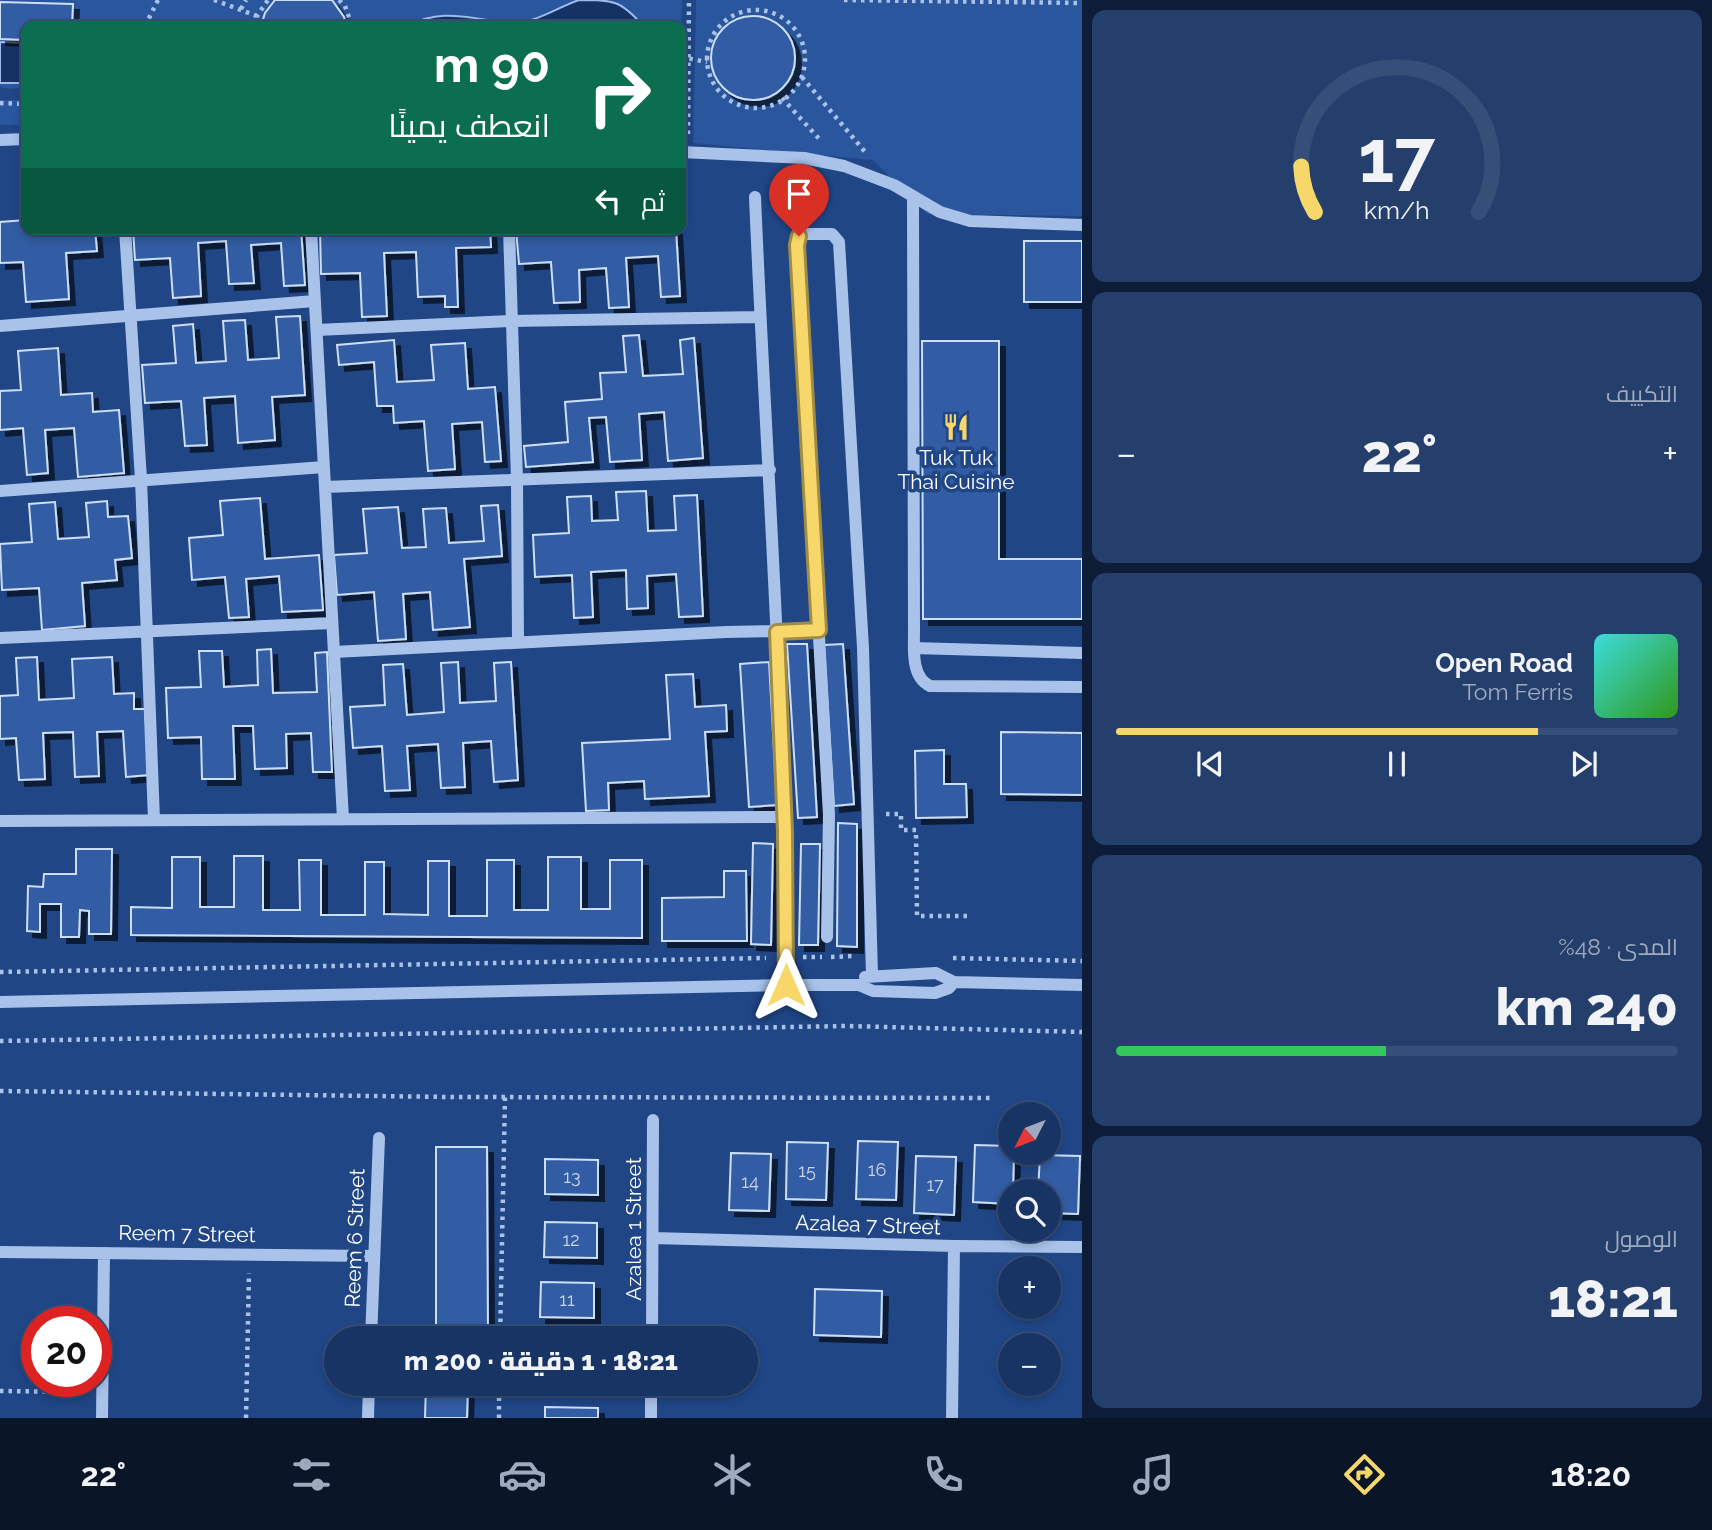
<!DOCTYPE html>
<html lang="ar">
<head>
<meta charset="utf-8">
<style>
  body { margin:0; font-family:Raleway,Cairo,sans-serif; background:#253f6d; color:#f1f3f6; direction:rtl; height:100vh; display:flex; flex-direction:column; font-size:26px; white-space:nowrap }
  * { box-sizing:border-box; margin:0 }
  p { font-size:23px; color:#9faabf }
  .icon { flex:none; width:38px; height:38px; fill:none; stroke:currentColor; stroke-width:2; stroke-linecap:round; stroke-linejoin:round }
  .map { position:relative; flex:1; overflow:hidden; direction:ltr }
  .panel { display:flex; flex-direction:column; gap:10px; padding:10px; background:#0d1d37; width:630px }
  .panel>* { flex:none }
  .banner { position:absolute; left:21px; top:21px; width:665px; height:214px; border-radius:14px; box-shadow:0 4px 10px #0003,0 0 0 2px #364f78; direction:rtl; background:#0b6e4f; color:#fff; overflow:hidden }
  .needle { width:46px; rotate:228deg }
  .buttons { position:absolute; left:998px; top:1102px; display:grid; gap:14px }
  .buttons a { display:grid; place-items:center; width:63px; height:63px; border-radius:50%; background:#183464; box-shadow:0 4px 10px #0003,0 0 0 2px #364f78; font-size:35px }
  .speed { position:absolute; left:21px; top:1306px; display:flex; gap:14px; font-size:35px; font-weight:700; text-align:center }
  .speed>* { display:grid; place-content:center; width:91px; height:91px; border-radius:50%; background:#183464; box-shadow:0 4px 10px #0003,0 0 0 2px #364f78; line-height:1 }
  .speed .limit { border:10px solid #d22; background:#fff; color:#111 }
  .pin { position:absolute; display:grid; place-items:center; width:60px; height:60px; color:#fff; margin:-72px -30px; border-radius:50% 50% 50% 0; rotate:-45deg; box-shadow:0 0 7px #0007 }
  .pin .icon { rotate:45deg }
  .me { position:absolute; width:77px; margin:-38px; rotate:0deg; stroke-linejoin:round; filter:drop-shadow(0 0 5px #0008) }
  .turn { display:flex; align-items:center; gap:24px; height:147px; padding:0 21px; font-size:32px }
  .turn .icon { width:91px; height:91px; stroke-width:2.5 }
  .turn b { display:block; font-size:49px; line-height:60px }
  .then { display:flex; align-items:center; height:66px; padding:0 21px; background:#0003; gap:14px; font-size:26px }
  .big { font-size:52px; font-weight:800; line-height:1.1 }
  .panel .card { flex:1; display:flex; flex-direction:column; justify-content:center; gap:10px; min-width:0; padding:0 24px; border-radius:14px; background:#253f6d }
  .panel .dial { align-items:center; gap:0 }
  .dial svg { height:182px; overflow:visible; fill:none; stroke:#364f78; stroke-width:7; stroke-linecap:round; text-anchor:middle }
  .dial text { fill:#f1f3f6; stroke:none }
  .song { display:flex; align-items:center; gap:21px }
  .cover { width:84px; height:84px; border-radius:10px; background:linear-gradient(135deg,hsl(180 70% 55%),hsl(110 70% 35%)) }
  .played { height:7px; border-radius:4px; background:linear-gradient(90deg,#f7d76a 75%,#364f78 75%) }
  .keys { display:flex; justify-content:space-around; direction:ltr }
  .heat { display:flex; justify-content:space-between; align-items:center; font-size:38px; direction:ltr }
  .charge { height:10px; border-radius:5px; background:linear-gradient(90deg,#34c759 48%,#364f78 0) }
  .trip { position:absolute; left:324px; top:1326px; width:434px; height:70px; border-radius:35px; background:#183464; box-shadow:0 4px 10px #0003,0 0 0 2px #364f78; font-weight:800; line-height:70px; text-align:center; direction:rtl }
  .menu { display:flex; height:112px; justify-content:space-around; align-items:center; background:#0a1528; color:#9faabf }
  .menu .icon { width:49px; height:49px }
  .menu .current { color:#f7d76a }
  .menu b { font-size:32px; color:#f1f3f6 }
  main { display:flex; flex:1; min-height:0 }
  .map>svg:first-child { display:block }
  .green { fill:#2a569e; fill-rule:evenodd }
  .water { fill:#163265; stroke:#9dbceb; stroke-width:2 }
  .building { fill:#305ca3; stroke:#cddef7; stroke-width:2; filter:url(#shadow) }
  .lines { fill:none; stroke-linecap:round; stroke-linejoin:round }
  .path { stroke:#a9c2ea; stroke-width:4.5; stroke-dasharray:3.5 5; stroke-linecap:butt }
  .minor { stroke:#a9c2ea; stroke-width:12 }
  .route-casing { stroke:#a18c45; stroke-width:18 }
  .route { stroke:#f7d76a; stroke-width:12 }
  .labels { text-anchor:middle; stroke-width:7; stroke-linejoin:round; paint-order:stroke }
  .number-label { font-size:18px; fill:#cbd6e8 }
  .poi-label { font-size:21px; fill:#fff; stroke:#204686 }
  .street-label { font-size:21px; fill:#fff; stroke:#204686 }
</style>
</head>
<body>
<main>
<section class="panel">
<div class="card dial"><svg viewBox="0 0 100 80">
<path d="M14 69A42 42 0 1 1 86 69"/>
<path d="M14 69A42 42 0 0 1 8 49" stroke="#f7d76a"/>
<text x="50" y="56" font-size="32" font-weight="700">17</text>
<text x="50" y="72" font-size="11">km/h</text>
</svg></div>
<div class="card"><p>التكييف</p>
<div class="heat"><a>−</a><b class="big">22°</b><a>+</a></div>
</div>
<div class="card">
<div class="song"><i class="cover"></i><div><b>Open Road</b><p>Tom Ferris</p></div></div>
<div class="played"></div>
<div class="keys"><svg class="icon" aria-label="previous" viewBox="0 0 24 24"><path d="M18 5L8 12l10 7zM5 5v14"/></svg><svg class="icon" aria-label="pause" viewBox="0 0 24 24"><path d="M8 5v14M16 5v14"/></svg><svg class="icon" aria-label="next" viewBox="0 0 24 24"><path d="M6 5l10 7-10 7zM19 5v14"/></svg></div>
</div>
<div class="card"><p>المدى · 48%</p><b class="big">240 km</b><div class="charge"></div></div>
<div class="card"><p>الوصول</p><b class="big">18:21</b></div>
</section>
<div class="map">
<svg width="1082" height="1418" viewBox="0 0 1082 1418">
  <defs>
    <filter id="shadow"><feDropShadow dx="6" dy="6" stdDeviation="0" flood-color="#0009"/></filter>
  </defs>
  <rect width="100%" height="100%" fill="#204686"/>
  <path class="green" d="M 0,0 L 275,0 L 265,13 L 261,26 L 26,26 L 26,87 L 10,89 L 0,87 Z
    M 332,0 L 579,0 L 553,13 L 516,22 L 475,19 L 455,15 L 420,20 L 409,26 L 346,26 L 344,17 Z
    M 608,0 L 682,0 L 681,40 L 681,26 L 643,26 L 628,8 Z
    M 696,0 L 1082,0 L 1082,216 L 927,214 L 873,160 L 693,143 ZM 749,16 C 843,23 775,146 722,86 C 696,58 717,24 749,16 Z
    M 0,100 L 26,100 L 26,125 L 0,125 Z"/>
  <path class="water" d="M 579,0 C 613,0 621,0 643,26 L 409,26 C 444,5 480,23 517,22 C 540,21 558,7 579,0 Z
    M 0,42 L 26,43 L 26,83 L 0,83 Z"/>
  <path class="building" d="M 275,0 L 332,0 L 344,17 L 346,26 L 261,26 L 265,13 Z
    M 0,2 L 73,4 L 72,26 L 26,26 L 26,40 L 0,39 Z
    M711 58a42 42 0 1 1 84 0a42 42 0 1 1-84 0Z
    M 26,220 L 26,229 L 95,229 L 97,251 L 66,253 L 69,299 L 26,302 L 23,262 L 0,263 L 0,222 Z
    M 133,229 L 301,229 L 305,285 L 284,286 L 281,243 L 251,245 L 254,283 L 229,284 L 226,241 L 198,243 L 201,296 L 173,298 L 170,258 L 135,260 Z
    M 320,229 L 490,229 L 491,247 L 456,248 L 458,307 L 445,307 L 445,296 L 418,297 L 416,252 L 384,253 L 387,316 L 362,317 L 360,273 L 321,274 Z
    M 516,229 L 676,229 L 680,296 L 661,297 L 658,256 L 626,258 L 629,307 L 609,308 L 606,268 L 579,270 L 580,302 L 554,303 L 551,262 L 519,264 Z
    M 1024,241 L 1082,241 L 1082,302 L 1024,302 Z
    M 300,316 L 305,395 L 272,397 L 275,440 L 238,443 L 235,396 L 204,398 L 207,445 L 185,446 L 181,401 L 145,403 L 142,365 L 176,363 L 173,326 L 193,324 L 196,363 L 226,361 L 223,321 L 245,320 L 248,360 L 279,358 L 276,317 Z
    M 639,335 L 643,376 L 683,374 L 680,340 L 694,338 L 703,458 L 668,461 L 664,412 L 639,414 L 642,460 L 610,462 L 606,417 L 589,418 L 593,462 L 526,467 L 524,446 L 568,442 L 565,402 L 602,399 L 600,373 L 626,372 L 623,336 Z
    M 394,340 L 397,382 L 434,380 L 431,345 L 465,343 L 468,389 L 495,387 L 501,461 L 485,462 L 482,422 L 452,424 L 455,469 L 428,471 L 424,421 L 394,423 L 393,406 L 377,406 L 374,362 L 339,365 L 337,345 Z
    M 922,341 L 999,341 L 999,559 L 1082,559 L 1082,619 L 923,619 Z
    M 58,348 L 61,395 L 92,393 L 93,412 L 119,410 L 124,473 L 78,477 L 74,428 L 45,430 L 48,473 L 27,475 L 23,428 L 0,430 L 0,391 L 21,390 L 18,351 Z
    M 646,491 L 648,531 L 676,530 L 674,496 L 697,495 L 703,616 L 679,617 L 676,574 L 647,576 L 648,608 L 627,609 L 626,570 L 591,572 L 593,617 L 574,618 L 572,575 L 535,577 L 533,535 L 569,533 L 567,497 L 591,496 L 592,521 L 618,520 L 616,492 Z
    M 260,498 L 265,559 L 319,555 L 323,610 L 282,612 L 279,576 L 246,579 L 249,617 L 229,618 L 225,577 L 192,580 L 189,538 L 223,535 L 220,501 Z
    M 107,501 L 108,517 L 128,516 L 132,558 L 115,560 L 117,580 L 82,583 L 85,626 L 42,630 L 39,588 L 2,590 L 0,544 L 32,542 L 29,504 L 55,502 L 58,539 L 89,537 L 86,503 Z
    M 498,505 L 502,556 L 464,559 L 470,627 L 433,630 L 430,592 L 403,594 L 406,639 L 378,641 L 374,592 L 337,595 L 334,555 L 367,553 L 363,509 L 398,507 L 402,548 L 426,547 L 423,509 L 446,508 L 449,543 L 484,541 L 481,506 Z
    M 787,644 L 807,644 L 817,817 L 798,818 Z
    M 843,644 L 854,804 L 834,806 L 824,645 Z
    M 271,649 L 273,693 L 317,692 L 315,653 L 327,652 L 332,772 L 313,772 L 311,733 L 286,734 L 287,768 L 255,769 L 253,726 L 233,726 L 235,779 L 202,779 L 201,737 L 168,738 L 166,688 L 201,687 L 199,651 L 222,651 L 224,687 L 258,685 L 257,650 Z
    M 37,657 L 39,700 L 74,698 L 72,659 L 112,657 L 114,694 L 134,693 L 134,709 L 145,709 L 149,775 L 126,777 L 123,731 L 97,732 L 99,776 L 75,777 L 73,732 L 43,733 L 45,779 L 19,780 L 16,738 L 0,739 L 0,696 L 18,695 L 16,658 Z
    M 458,662 L 460,703 L 496,701 L 494,663 L 511,662 L 518,780 L 494,782 L 491,741 L 463,743 L 465,787 L 441,788 L 438,744 L 407,746 L 410,790 L 385,791 L 382,746 L 353,748 L 350,707 L 385,705 L 383,665 L 403,664 L 407,715 L 444,712 L 441,663 Z
    M 769,662 L 777,805 L 749,807 L 740,664 Z
    M 693,674 L 695,707 L 726,705 L 727,731 L 705,732 L 709,796 L 645,799 L 644,781 L 608,783 L 609,810 L 586,811 L 582,743 L 670,739 L 666,675 Z
    M 1001,732 L 1082,733 L 1082,795 L 1001,794 Z
    M 944,750 L 944,784 L 966,784 L 967,817 L 916,818 L 915,751 Z
    M 838,823 L 857,824 L 857,947 L 837,946 Z
    M 753,843 L 773,844 L 771,945 L 751,944 Z
    M 801,844 L 820,844 L 818,945 L 799,945 Z
    M 76,849 L 112,849 L 111,934 L 89,934 L 89,911 L 80,910 L 79,937 L 61,937 L 61,904 L 40,904 L 40,932 L 27,931 L 28,886 L 43,887 L 44,874 L 76,874 Z
    M 234,856 L 263,856 L 263,910 L 300,910 L 299,860 L 321,860 L 321,915 L 365,915 L 365,862 L 384,862 L 384,914 L 428,915 L 428,861 L 449,861 L 449,916 L 487,916 L 487,860 L 514,860 L 514,910 L 548,910 L 548,857 L 581,857 L 581,909 L 610,909 L 610,860 L 642,860 L 642,938 L 131,935 L 131,907 L 172,908 L 172,857 L 200,857 L 200,907 L 234,907 Z
    M 724,871 L 746,871 L 747,941 L 662,941 L 662,898 L 724,897 Z
    M 858,1141 L 898,1142 L 896,1200 L 856,1199 Z
    M 787,1142 L 828,1143 L 826,1200 L 786,1199 Z
    M 975,1145 L 1010,1146 L 1010,1153 L 1014,1153 L 1013,1192 L 1010,1192 L 1010,1204 L 973,1202 Z
    M 436,1147 L 487,1147 L 488,1339 L 436,1339 Z
    M 731,1153 L 771,1154 L 769,1211 L 729,1210 Z
    M 1040,1155 L 1080,1156 L 1078,1214 L 1048,1213 L 1048,1192 L 1038,1192 Z
    M 916,1156 L 956,1157 L 954,1215 L 914,1213 Z
    M 545,1159 L 598,1160 L 598,1195 L 545,1194 Z
    M 545,1222 L 597,1223 L 597,1258 L 544,1257 Z
    M 541,1282 L 594,1283 L 594,1318 L 540,1317 Z
    M 815,1289 L 882,1291 L 881,1337 L 814,1335 Z
    M 426,1384 L 468,1384 L 467,1418 L 425,1418 Z
    M 545,1407 L 598,1408 L 598,1418 L 545,1418 Z"/>
  <g class="lines">
    <path class="path" d="M 214,0 L 257,16
      M 339,0 L 345,6 L 352,26
      M 844,0 L 1082,3
      M 241,9 L 246,0
      M707 59a49 49 0 1 1 98 0a49 49 0 1 1-98 0Z
      M 72,26 L 73,26
      M 145,26 L 158,0
      M 256,26 L 257,16 L 268,0
      M 681,57 L 707,62
      M 802,77 L 866,153
      M 782,98 L 822,142
      M 0,103 L 26,104
      M 688,134 L 689,0
      M 886,814 L 901,814 L 901,830 L 916,830 L 917,916 L 971,916
      M 803,957 L 822,957
      M 831,957 L 854,956
      M 953,958 L 1082,961
      M 0,972 L 766,958
      M 0,1041 L 846,1026 L 1082,1032
      M 0,1091 L 449,1097 L 994,1098
      M 500,1339 L 505,1097
      M 0,1391 L 83,1392
      M 246,1418 L 249,1273
      M 499,1418 L 499,1384"/>
    <path class="minor" d="M 0,140 L 26,139
      M 681,152 L 804,158 L 844,166 L 894,185 L 940,212 L 970,221 L 1082,225
      M 755,197 C 766,460 786,722 786,985
      M 913,197 L 914,631 C 914,650 911,677 930,686 L 1082,687
      M 125,229 L 141,479 L 154,820
      M 311,229 L 343,819
      M 509,229 L 517,480 L 518,642
      M 0,326 L 315,301
      M 317,330 L 511,321 L 760,317
      M 325,487 L 770,470
      M 0,491 L 324,467
      M 0,638 L 332,623
      M 914,648 L 1082,653
      M 334,652 L 726,632 L 819,630
      M 0,821 L 784,817
      M 827,937 L 829,815 L 797,245 L 797,240 L 804,234 L 832,234 L 839,242 L 863,648 L 872,975
      M 865,977 L 936,973 L 954,982 L 1082,985
      M 0,1002 L 786,985 L 859,985 L 873,991 L 935,993 L 949,988 L 954,982
      M 653,1238 L 954,1246 L 1082,1247
      M 0,1252 L 374,1256
      M 371,1339 L 379,1138
      M 652,1339 L 653,1120
      M 102,1418 L 104,1253
      M 368,1418 L 369,1384
      M 651,1418 L 651,1384
      M 952,1418 L 954,1246"/>
  </g>
  <g class="lines">
    <defs>
      <path id="route" d="M 786,985 L 785,832 L 777,632 L 819,630 L 797,245 L 799,236"/>
    </defs>
    <use href="#route" class="route-casing"/>
    <use href="#route" class="route"/>
  </g>
  <defs>
    <symbol id="restaurant-bare" viewBox="-9 -9 18 18"><path d="M-5-6h1v4h1v-4h1v4h1v-4h1v5L-1.5 .5V6h-2V.5L-5-1ZM5-6V6H3V1.5H1.5Q1.5-4 5-6Z" fill="#f7d76a" stroke="#204686" stroke-width="2.5" paint-order="stroke"/></symbol>
  </defs>
  <g fill-rule="evenodd">
    <use href="#restaurant-bare" x="937" y="408" width="38" height="38"/>
  </g>
  <g class="labels">
    <g class="number-label">
      <text x="877" y="1176">16</text>
      <text x="807" y="1177">15</text>
      <text x="572" y="1183">13</text>
      <text x="750" y="1188">14</text>
      <text x="935" y="1191">17</text>
      <text x="571" y="1246">12</text>
      <text x="567" y="1306">11</text>
    </g>
    <g class="poi-label">
      <text x="956" y="465">Tuk Tuk<tspan x="956" dy="24">Thai Cuisine</tspan></text>
    </g>
    <g class="street-label">
      <text transform="translate(868 1225) rotate(2)" y="7">Azalea 7 Street</text>
      <text transform="translate(634 1229) rotate(-90)" y="7">Azalea 1 Street</text>
      <text transform="translate(187 1234) rotate(1)" y="7">Reem 7 Street</text>
      <text transform="translate(355 1238) rotate(-88)" y="7">Reem 6 Street</text>
    </g>
  </g>
</svg>
<div class="buttons">
<a><svg class="needle" viewBox="-14 -14 28 28"><path d="M0-13l5 13h-10z" fill="#e53935"/><path d="M0 13l5-13h-10z" fill="#9faabf"/></svg></a>
<a><svg class="icon" aria-label="search" viewBox="0 0 24 24"><circle cx="10" cy="10" r="6"/><path d="M15 15l6 6"/></svg></a>
<a>+</a>
<a>−</a>
</div>
<div class="speed"><div class="limit">20</div></div>
<div class="pin" style="left:799px;top:236px;background:#d93025"><svg class="icon" aria-label="arrive" viewBox="0 0 24 24"><path d="M6 21V4h12l-3 4 3 4H6"/></svg></div>
<svg class="me" style="left:786px;top:985px" viewBox="-20 -20 40 40"><path d="M0-17L14 15 0 8-14 15z" fill="#f7d76a" stroke="#fff" stroke-width="4"/></svg>
<div class="trip">18:21 · 1 دقيقة · 200 m</div>
<div class="banner">
<div class="turn"><svg class="icon" aria-label="right" viewBox="0 0 24 24"><path d="M7 20v-9h11M14 6l5 5-5 5"/></svg><div><b>90 m</b>انعطف يمينًا</div></div>
<div class="then">ثم<svg class="icon" aria-label="left" viewBox="0 0 24 24"><path d="M17 20v-9H6M10 6l-5 5 5 5"/></svg></div>
</div>
</div>
</main>
<nav class="menu">
<b>18:20</b>
<svg class="icon current" aria-label="directions" viewBox="0 0 24 24"><path d="M12 3l9 9-9 9-9-9zM9 14v-3h6M13 9l2 2-2 2"/></svg>
<svg class="icon" aria-label="music" viewBox="0 0 24 24"><path d="M9 18V5l10-2v13"/><circle cx="6" cy="18" r="3"/><circle cx="16" cy="16" r="3"/></svg>
<svg class="icon" aria-label="phone" viewBox="0 0 24 24"><path d="M5 4h4l2 5-3 2q2 4 5 5l2-3 5 2v4C11 20 4 13 5 4z"/></svg>
<svg class="icon" aria-label="climate" viewBox="0 0 24 24"><path d="M12 3v18M4 7l16 10M4 17L20 7"/></svg>
<svg class="icon" aria-label="car" viewBox="0 0 24 24"><path d="M5 17H2v-5l4-1 3-4h7l3 4 3 1v5h-3M9 17h6M6 11h13"/><circle cx="7" cy="17" r="2"/><circle cx="17" cy="17" r="2"/></svg>
<svg class="icon" aria-label="filters" viewBox="0 0 24 24"><path d="M4 7h16M4 17h16"/><circle cx="9" cy="7" r="2"/><circle cx="15" cy="17" r="2"/></svg>
<b>22°</b>
</nav>
</body>
</html>
